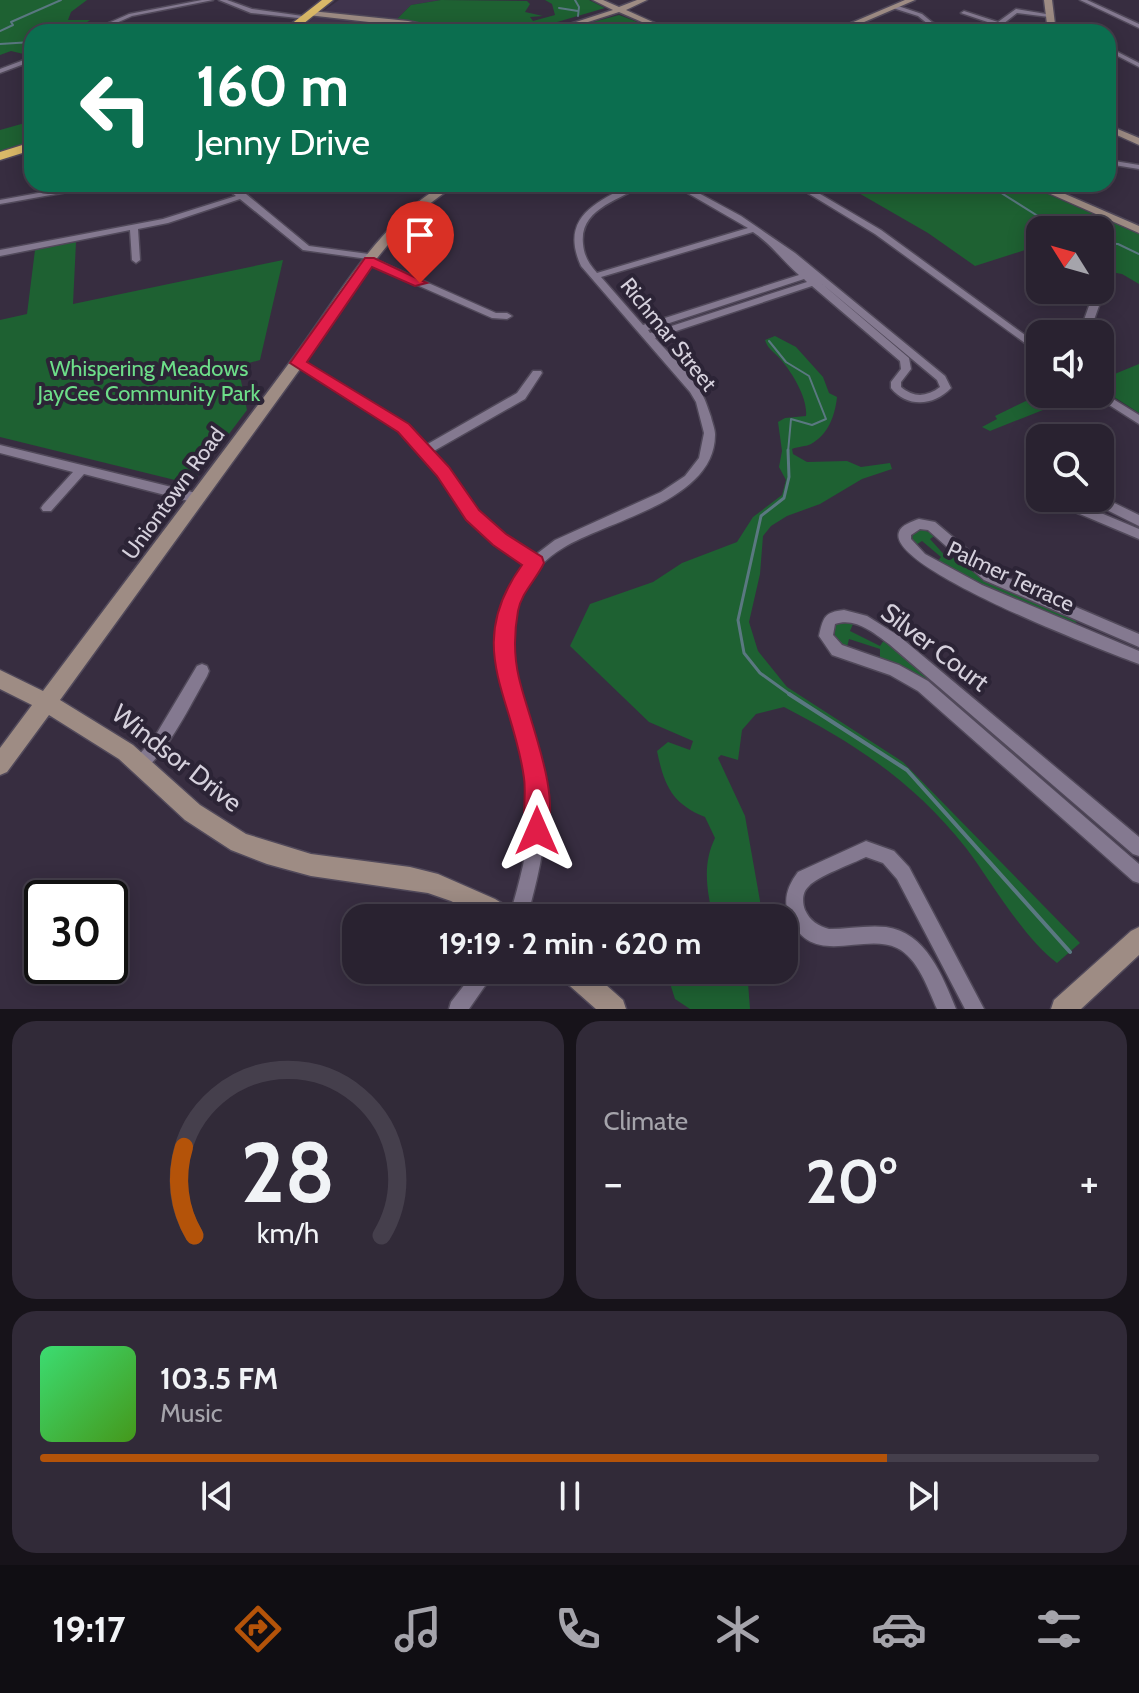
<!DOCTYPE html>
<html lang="en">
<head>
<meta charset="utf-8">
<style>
  body { margin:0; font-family:Cabin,sans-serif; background:#312a38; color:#f1f3f6; height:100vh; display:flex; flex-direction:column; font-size:30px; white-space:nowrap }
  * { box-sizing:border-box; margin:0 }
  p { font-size:26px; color:#a5a4ab }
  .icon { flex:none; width:44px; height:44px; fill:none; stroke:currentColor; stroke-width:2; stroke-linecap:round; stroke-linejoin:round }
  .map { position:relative; height:1009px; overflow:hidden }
  .drawer { display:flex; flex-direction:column; gap:12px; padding:12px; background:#17131a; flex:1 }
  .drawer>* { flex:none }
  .hud { position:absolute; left:24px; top:24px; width:1092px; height:168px; border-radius:24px; box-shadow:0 4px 20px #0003,0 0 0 2px #453f4c; background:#0b6e4f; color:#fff; overflow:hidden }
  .needle { width:52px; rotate:307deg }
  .controls { position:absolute; left:1026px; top:216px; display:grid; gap:16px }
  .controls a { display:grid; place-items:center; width:88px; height:88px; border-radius:16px; background:#292230; box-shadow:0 4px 20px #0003,0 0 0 2px #453f4c; font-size:40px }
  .speed { position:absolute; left:24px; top:880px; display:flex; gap:16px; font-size:40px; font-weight:700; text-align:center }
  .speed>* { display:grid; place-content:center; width:104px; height:104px; border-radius:50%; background:#292230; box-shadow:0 4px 20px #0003,0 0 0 2px #453f4c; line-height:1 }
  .speed .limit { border:4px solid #111; border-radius:12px; background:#fff; color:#111 }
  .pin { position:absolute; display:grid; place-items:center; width:68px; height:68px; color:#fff; margin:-82px -34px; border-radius:50% 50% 50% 0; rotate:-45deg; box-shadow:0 0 8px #0007 }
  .pin .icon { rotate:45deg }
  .me { position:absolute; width:88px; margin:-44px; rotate:0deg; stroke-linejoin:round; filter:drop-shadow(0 0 6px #0008) }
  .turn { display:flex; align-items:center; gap:28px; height:168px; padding:0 40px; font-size:36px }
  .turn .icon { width:104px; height:104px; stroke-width:2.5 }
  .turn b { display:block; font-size:56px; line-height:68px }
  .big { font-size:60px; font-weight:700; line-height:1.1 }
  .drawer .tile { flex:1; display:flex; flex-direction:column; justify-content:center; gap:12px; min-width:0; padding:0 28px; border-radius:24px; background:#312a38 }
  .drawer .dial { align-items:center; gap:0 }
  .dial svg { height:208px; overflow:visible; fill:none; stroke:#453f4c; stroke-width:7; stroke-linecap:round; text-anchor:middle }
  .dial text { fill:#f1f3f6; stroke:none }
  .song { display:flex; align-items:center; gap:24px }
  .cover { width:96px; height:96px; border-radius:12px; background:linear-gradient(135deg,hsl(140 70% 55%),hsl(100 70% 35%)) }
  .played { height:8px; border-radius:4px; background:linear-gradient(90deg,#b45309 80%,#453f4c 80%) }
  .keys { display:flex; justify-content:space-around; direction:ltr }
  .heat { display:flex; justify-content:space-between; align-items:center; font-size:44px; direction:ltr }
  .drawer .tiles { flex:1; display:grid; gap:12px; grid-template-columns:1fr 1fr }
  .tile:last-child { grid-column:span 2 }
  .trip { position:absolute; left:342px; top:904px; width:456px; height:80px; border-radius:24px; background:#292230; box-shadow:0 4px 20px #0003,0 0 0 2px #453f4c; font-weight:700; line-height:80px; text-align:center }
  .menu { display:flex; height:128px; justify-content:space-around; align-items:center; background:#100e13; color:#a5a4ab }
  .menu .icon { width:56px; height:56px }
  .menu .active { color:#b45309 }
  .menu b { font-size:36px; color:#f1f3f6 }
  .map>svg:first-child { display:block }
  .built { fill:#40344d }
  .green { fill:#1e6132 }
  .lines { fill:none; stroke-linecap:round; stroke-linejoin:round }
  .stream-far2 { stroke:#5a7881; stroke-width:2 }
  .stream-far1 { stroke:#5a7881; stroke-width:3 }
  .stream { stroke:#5a7881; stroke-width:4 }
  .street-casing { stroke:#51495a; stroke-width:3 }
  .secondary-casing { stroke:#51495a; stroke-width:3 }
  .highway-casing { stroke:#51495a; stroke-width:3 }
  .street { fill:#847990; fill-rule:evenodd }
  .secondary { fill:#9e8c84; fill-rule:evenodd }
  .highway { fill:#dab968; fill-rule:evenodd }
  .route { fill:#e11d48; stroke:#92132f; stroke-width:2 }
  .labels { text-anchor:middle; stroke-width:8; stroke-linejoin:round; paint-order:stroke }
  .street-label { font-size:22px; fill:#d5d0dc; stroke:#2c2436 }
  .park-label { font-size:22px; fill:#6ddd89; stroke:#2c2436 }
  .near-street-label { font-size:26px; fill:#d5d0dc; stroke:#2c2436 }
</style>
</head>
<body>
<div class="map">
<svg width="1139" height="1009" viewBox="0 0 1139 1009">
  <rect width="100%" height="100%" fill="#372d40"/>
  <path class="built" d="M 339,0 L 441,0 L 411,5 L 398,18 L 461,32 L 294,32 Z"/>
  <path class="green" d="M 0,0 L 87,0 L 71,12 L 68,20 L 90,20 L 73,32 L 32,32 L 32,56 L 11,51 L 0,55 Z
    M 441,0 L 527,1 L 530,4 L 525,12 L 543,16 L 530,17 L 533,21 L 555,15 L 552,4 L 545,0 L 589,0 L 605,8 L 523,32 L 461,32 L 397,19 L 411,5 Z
    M 619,15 L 664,32 L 613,32 L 598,25 L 556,32 Z
    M 32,121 L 32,141 L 0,151 L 0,130 Z
    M 843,184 L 1025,184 L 1139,234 L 1139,284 L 1122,274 L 1100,270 L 1100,230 L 1040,230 L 1040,253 L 1025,250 L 975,266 L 928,233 Z
    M 76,242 L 73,304 L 283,260 L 260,360 L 238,366 L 247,410 L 195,479 L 183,482 L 0,437 L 0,320 L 27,314 L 35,250 Z
    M 775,336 L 796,347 L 823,377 L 829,393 L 837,397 C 835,415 829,434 811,444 C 805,447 799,446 792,449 L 793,454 L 807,462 L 847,461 L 861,467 L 890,463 L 892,469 L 862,479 L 820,504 L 787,516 L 771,526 L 763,536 L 760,574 L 749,622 L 758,651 L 787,687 L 903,762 L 1080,943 L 1057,963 C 1024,939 991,881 966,848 C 915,783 856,744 784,707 L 756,714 L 742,730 L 738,760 L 721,755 L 718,758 L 745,816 L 763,918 L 713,918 C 707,890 702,865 715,838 L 705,817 C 672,804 664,785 657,751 L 668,742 L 690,750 L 693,741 L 649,722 L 570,646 L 590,604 L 653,582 L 682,563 L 737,542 L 753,517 L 782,495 L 786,480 L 779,467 L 782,451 L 778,422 L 785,418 L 806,416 C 808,399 793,374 782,361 C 776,353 768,350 765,340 Z
    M 1139,364 L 1139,413 L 1100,388 L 1100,380 Z
    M 1070,394 L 1083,394 L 990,431 L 982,427 L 997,419 L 995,416 L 1030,399 L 1040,406 Z
    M 921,529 L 936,535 L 930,539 L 949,560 L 956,557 L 987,580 L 1074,619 L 1078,625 L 984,588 L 938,561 L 941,557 L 922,541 L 916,545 L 912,541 L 913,532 Z
    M 843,621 L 853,624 L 850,631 L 880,646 L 884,640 L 894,646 L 984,725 L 983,728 L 897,664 L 880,658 L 880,649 L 849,639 L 847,647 C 837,644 833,637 835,626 Z
    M 671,970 L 747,970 L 750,1009 L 690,1009 L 675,999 L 668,977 Z"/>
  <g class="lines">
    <path class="stream-far2" d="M 575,0 L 579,7 L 578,16
      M 559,8 L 578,11
      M 599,24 L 617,32
      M 0,31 L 13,25 L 11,22 L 61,0
      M 0,44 L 32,42
      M 987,184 L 1060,230
      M 1100,243 L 1118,244 L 1139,254
      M 769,341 L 786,362 L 809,376 L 826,419 L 812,425 L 791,419 L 788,452"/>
    <path class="stream-far1" d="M 788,450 L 789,477 L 784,498 L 761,516 L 738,620 L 744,653 L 760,673 L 792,696"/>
    <path class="stream" d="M 789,694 L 907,770 L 1070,952"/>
    <defs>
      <path id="street" d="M 202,0 L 213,0 L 132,16 L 96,32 L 88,32 L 129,14 Z
        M 219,0 L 227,0 L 252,9 L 310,17 L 307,19 L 251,13 Z
        M 1080,0 L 1087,0 L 1139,24 L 1139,28 Z
        M 895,5 L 922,14 L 933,23 L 971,32 L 960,32 L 933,26 L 929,32 L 923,32 L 928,24 L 918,16 L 893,8 Z
        M 1016,9 L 1052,15 L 1049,17 L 1017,13 L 1003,24 L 1026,32 L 1017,32 L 961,13 L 964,11 L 998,22 Z
        M 205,27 L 203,30 L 164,32 L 167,30 Z
        M 1108,47 L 1139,63 L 1139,67 L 1108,51 Z
        M 32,57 L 32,61 L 0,73 L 0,69 Z
        M 1108,160 L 1139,165 L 1139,169 L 1108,164 Z
        M 88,184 L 105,184 L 101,186 L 0,204 L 0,200 Z
        M 222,184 L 231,184 L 246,194 L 309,246 L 376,255 L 377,257 L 374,259 L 496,313 L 507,313 L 512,316 L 507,319 L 492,318 L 367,263 L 366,261 L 368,259 L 303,250 L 240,199 L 168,223 L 138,229 L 140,260 L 136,263 L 132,260 L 130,230 L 0,256 L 0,250 L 163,219 L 236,196 Z
        M 418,184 L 427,184 L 439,193 L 432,195 Z
        M 634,184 L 644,184 C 621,200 579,208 583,244 C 584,256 589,264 597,273 L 748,228 L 672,184 L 682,184 L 741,216 L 795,253 L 945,376 L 951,388 C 934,406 907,408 891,388 L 891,382 L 901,369 L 900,361 L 812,286 L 655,338 C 671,356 690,373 702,394 C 706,401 708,409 711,417 C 712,422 715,429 715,434 C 716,501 608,520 563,548 C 546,558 531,574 521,591 C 489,652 539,730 545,792 C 549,835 538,877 527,918 L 509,918 C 521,877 533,835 529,792 C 523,714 464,634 526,564 L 496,543 L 469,518 L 439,475 L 400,431 L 293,363 L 294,361 L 302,361 L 408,425 L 426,445 L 517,393 L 533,371 L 541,371 L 542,373 L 525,399 L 432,452 C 449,471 461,495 479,513 C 495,530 515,543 534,556 L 555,540 L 661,492 L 685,476 L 699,458 L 704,433 L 696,402 L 690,392 L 581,266 C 559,218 596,201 634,184 ZM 753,232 C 771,244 782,260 799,275 L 643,325 L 601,277 ZM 804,279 L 807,282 L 650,333 L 648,330 ZM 821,283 L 937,380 L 940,387 C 927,397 914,398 901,387 L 901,382 L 911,369 L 909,358 Z
        M 793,184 L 803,184 L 881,230 L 1040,346 L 1040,354 L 875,234 Z
        M 1095,300 L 1100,303 L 1089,334 L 1079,334 L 1090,303 Z
        M 1100,391 L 1139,415 L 1139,424 L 1092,394 L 1100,394 Z
        M 0,445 L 196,493 L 200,495 L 202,498 L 200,501 L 196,503 L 84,474 L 51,511 L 43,511 L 41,508 L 43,505 L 73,472 L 0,453 Z
        M 1040,465 L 1040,495 L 1036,493 L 1026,478 L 1036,466 Z
        M 1100,496 L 1139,515 L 1139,526 L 1089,501 L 1087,498 L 1100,498 Z
        M 1047,498 L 1065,498 L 1139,529 L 1139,539 L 1049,501 Z
        M 919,519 L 935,522 L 994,572 L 1139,634 L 1139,647 L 984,580 L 928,530 L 920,529 L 911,535 L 911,539 L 925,554 L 982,585 L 1139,651 L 1139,664 C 1107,652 885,568 899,532 C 901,525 913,521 919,519 Z
        M 844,610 L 867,616 L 899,636 L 1139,837 L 1139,856 L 1133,854 L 889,644 C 874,633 855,617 835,624 L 833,635 L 842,645 L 899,665 L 928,681 L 1139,864 L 1139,883 L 1133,881 L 918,691 L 890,675 L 832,655 L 819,636 C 823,618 824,612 844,610 Z
        M 202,664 L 207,666 L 209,671 L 207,676 C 193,700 164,760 140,772 L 135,769 L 132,764 L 135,759 L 154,738 L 197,666 Z
        M 866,841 L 894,851 L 909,867 L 984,1009 L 965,1009 L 897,879 L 883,863 L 866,857 C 852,864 818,876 809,886 C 802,892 802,902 805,910 C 810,921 818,926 829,929 C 848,929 867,925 886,927 C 926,932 943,977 956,1009 L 937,1009 C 928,989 918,958 897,948 C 862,931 808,972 788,912 C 783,897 789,884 798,872 Z
        M 476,970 L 496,970 L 469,1009 L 449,1009 L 451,1002 Z"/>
      <path id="secondary" d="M 593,0 L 603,0 L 619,7 L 637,0 L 647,0 L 626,10 L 675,32 L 665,32 L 619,12 L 557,32 L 545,32 L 613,10 Z
        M 905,0 L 915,0 L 841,32 L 830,32 Z
        M 1044,0 L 1052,0 L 1056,32 L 1048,32 Z
        M 311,11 L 408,21 L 456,32 L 308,15 Z
        M 1108,125 L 1139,138 L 1139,145 L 1108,131 Z
        M 444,184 L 456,184 L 408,220 L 369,268 L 300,369 L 60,700 L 133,745 L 200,805 L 246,834 L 311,854 L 410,867 L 438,874 L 495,899 L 513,910 L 517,918 L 484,918 L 451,901 L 428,893 L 311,876 L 267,864 L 231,850 L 185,820 L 119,759 L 49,715 L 7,772 L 0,775 L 0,748 L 32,705 L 0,689 L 0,670 L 43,691 C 124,583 206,475 287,366 C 336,302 373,227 444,184 Z
        M 1028,184 L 1042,184 L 1139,226 L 1139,233 Z
        M 1139,927 L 1139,955 L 1081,1009 L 1051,1009 L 1054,1000 L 1131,931 Z
        M 559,970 L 589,970 L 623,1000 L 626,1009 L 596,1009 L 562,979 Z"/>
      <path id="highway" d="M 322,0 L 333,0 L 293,32 L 281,32 Z
        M 32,142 L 32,150 L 0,160 L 0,152 Z"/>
    </defs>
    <use href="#street" class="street-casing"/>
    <use href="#secondary" class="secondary-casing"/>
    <use href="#highway" class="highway-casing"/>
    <use href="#street" class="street"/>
    <use href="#secondary" class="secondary"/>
    <use href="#highway" class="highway"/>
  </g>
  <path class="route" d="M 365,258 L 374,258 L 427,283 L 415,286 L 372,267 L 307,362 L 409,424 L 449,467 L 479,510 L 506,534 L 542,557 L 544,563 C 536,580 521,593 518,611 C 514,633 514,657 519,678 C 529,721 563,797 545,839 L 537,843 L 528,839 C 520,820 527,798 524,778 C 513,695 463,647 522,565 L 493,545 L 466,520 L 437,476 L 398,432 L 290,363 Z"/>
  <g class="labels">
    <g class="street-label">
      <text transform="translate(669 334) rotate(51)" y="8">Richmar Street</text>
      <text transform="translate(173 493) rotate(-54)" y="8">Uniontown Road</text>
      <text transform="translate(1011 576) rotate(25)" y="8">Palmer Terrace</text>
    </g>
    <g class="park-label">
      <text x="149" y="376">Whispering Meadows<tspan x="149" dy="25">JayCee Community Park</tspan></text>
    </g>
    <g class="near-street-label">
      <text transform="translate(935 647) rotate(37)" y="9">Silver Court</text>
      <text transform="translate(177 758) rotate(38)" y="9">Windsor Drive</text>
    </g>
  </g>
</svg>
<div class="controls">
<a><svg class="needle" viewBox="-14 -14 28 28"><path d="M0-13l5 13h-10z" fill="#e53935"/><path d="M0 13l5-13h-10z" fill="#a5a4ab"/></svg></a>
<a><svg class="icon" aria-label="sound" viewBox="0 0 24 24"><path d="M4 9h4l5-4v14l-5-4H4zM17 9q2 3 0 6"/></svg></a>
<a><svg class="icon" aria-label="search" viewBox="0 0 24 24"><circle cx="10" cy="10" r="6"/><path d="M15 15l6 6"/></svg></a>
</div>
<div class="speed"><div class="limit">30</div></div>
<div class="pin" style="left:420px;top:283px;background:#d93025"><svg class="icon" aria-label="arrive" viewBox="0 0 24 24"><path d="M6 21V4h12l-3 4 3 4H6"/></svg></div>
<svg class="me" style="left:537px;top:831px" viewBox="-20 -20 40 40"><path d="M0-17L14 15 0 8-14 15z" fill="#e11d48" stroke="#fff" stroke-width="4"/></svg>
<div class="trip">19:19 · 2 min · 620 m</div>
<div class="hud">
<div class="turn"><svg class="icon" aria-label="left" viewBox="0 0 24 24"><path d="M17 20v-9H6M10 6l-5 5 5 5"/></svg><div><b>160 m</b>Jenny Drive</div></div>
</div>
</div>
<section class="drawer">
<div class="tiles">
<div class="tile dial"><svg viewBox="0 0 100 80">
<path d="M14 69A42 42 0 1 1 86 69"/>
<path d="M14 69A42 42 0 0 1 10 35" stroke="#b45309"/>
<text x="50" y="56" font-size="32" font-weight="700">28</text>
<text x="50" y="72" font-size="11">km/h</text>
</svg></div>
<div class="tile"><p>Climate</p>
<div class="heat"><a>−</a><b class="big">20°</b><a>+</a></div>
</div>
<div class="tile">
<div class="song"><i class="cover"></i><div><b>103.5 FM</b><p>Music</p></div></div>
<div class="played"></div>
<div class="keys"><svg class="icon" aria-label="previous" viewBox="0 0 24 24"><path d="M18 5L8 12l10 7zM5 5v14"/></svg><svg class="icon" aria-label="pause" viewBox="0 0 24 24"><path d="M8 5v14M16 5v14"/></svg><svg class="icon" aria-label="next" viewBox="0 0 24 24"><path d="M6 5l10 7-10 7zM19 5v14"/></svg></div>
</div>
</div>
</section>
<nav class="menu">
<b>19:17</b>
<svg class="icon active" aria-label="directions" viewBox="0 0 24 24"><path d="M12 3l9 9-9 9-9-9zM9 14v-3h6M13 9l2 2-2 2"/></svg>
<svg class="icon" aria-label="music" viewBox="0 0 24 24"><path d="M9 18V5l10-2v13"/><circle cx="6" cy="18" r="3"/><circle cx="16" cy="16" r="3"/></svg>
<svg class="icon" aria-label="phone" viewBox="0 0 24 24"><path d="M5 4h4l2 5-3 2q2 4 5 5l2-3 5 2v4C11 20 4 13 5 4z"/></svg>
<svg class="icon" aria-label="climate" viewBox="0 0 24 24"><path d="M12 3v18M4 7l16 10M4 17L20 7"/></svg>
<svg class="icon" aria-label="car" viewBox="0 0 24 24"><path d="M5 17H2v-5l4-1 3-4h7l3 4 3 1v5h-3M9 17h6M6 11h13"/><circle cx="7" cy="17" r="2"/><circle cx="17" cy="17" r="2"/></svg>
<svg class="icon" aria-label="filters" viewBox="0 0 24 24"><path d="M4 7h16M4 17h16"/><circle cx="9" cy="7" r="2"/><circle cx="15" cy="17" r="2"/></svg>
</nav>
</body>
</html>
